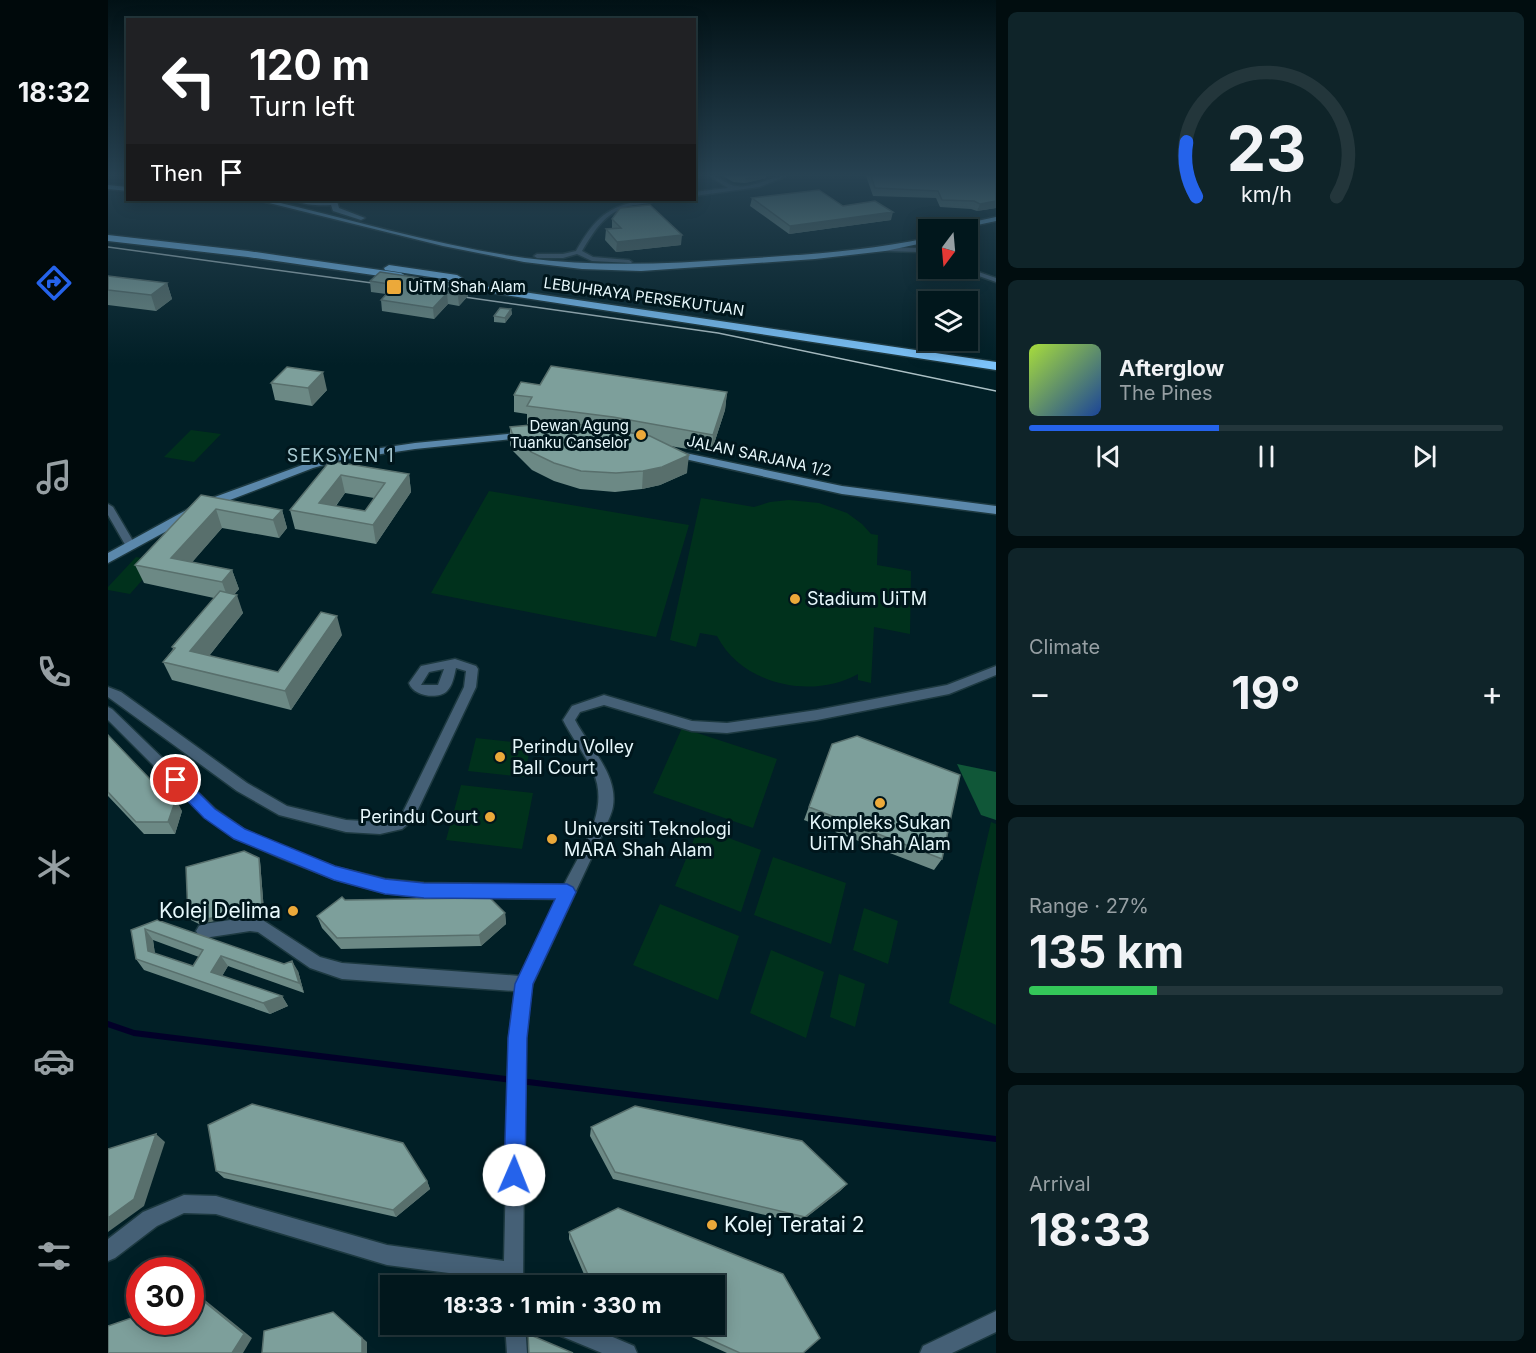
<!DOCTYPE html>
<html lang="en">
<head>
<meta charset="utf-8">
<style>
  body { margin:0; font-family:Inter,sans-serif; background:#0f2429; color:#f1f3f6; height:100vh; display:flex; flex-direction:column; font-size:22px; white-space:nowrap }
  * { box-sizing:border-box; margin:0 }
  p { font-size:20px; color:#969fa3 }
  .icon { flex:none; width:33px; height:33px; fill:none; stroke:currentColor; stroke-width:2; stroke-linecap:round; stroke-linejoin:round }
  .map { position:relative; flex:1; overflow:hidden }
  .details { display:flex; flex-direction:column; gap:12px; padding:12px; background:#010d0f; width:540px }
  .details>* { flex:none }
  .hud { position:absolute; left:18px; top:18px; width:570px; height:183px; border-radius:0px; box-shadow:0 3px 15px #0003,0 0 0 2px #23363b; background:#202124; color:#fff; overflow:hidden }
  .needle { width:39px; rotate:196deg }
  .tools { position:absolute; left:810px; top:219px; display:grid; gap:12px }
  .tools a { display:grid; place-items:center; width:60px; height:60px; border-radius:0px; background:#01171c; box-shadow:0 3px 15px #0003,0 0 0 2px #23363b; font-size:30px }
  .speed { position:absolute; left:18px; top:1257px; display:flex; gap:12px; font-size:30px; font-weight:700; text-align:center }
  .speed>* { display:grid; place-content:center; width:78px; height:78px; border-radius:50%; background:#01171c; box-shadow:0 3px 15px #0003,0 0 0 2px #23363b; line-height:1 }
  .speed .limit { border:9px solid #d22; background:#fff; color:#111 }
  .pin { position:absolute; display:grid; place-items:center; width:51px; height:51px; color:#fff; margin:-26px; border:3px solid #fff; border-radius:50%; box-shadow:0 2px 6px #0007 }
  .me { position:absolute; width:66px; margin:-33px; rotate:1deg; stroke-linejoin:round; filter:drop-shadow(0 0 4px #0008) }
  .turn { display:flex; align-items:center; gap:21px; height:126px; padding:0 24px; font-size:27px }
  .turn .icon { width:78px; height:78px; stroke-width:2.5 }
  .turn b { display:block; font-size:42px; line-height:51px }
  .then { display:flex; align-items:center; height:57px; padding:0 24px; background:#0003; gap:12px; font-size:22px }
  .big { font-size:45px; font-weight:700; line-height:1.1 }
  .details .card { flex:1; display:flex; flex-direction:column; justify-content:center; gap:9px; min-width:0; padding:0 21px; border-radius:9px; background:#0f2429 }
  .details .dial { align-items:center; gap:0 }
  .dial svg { height:156px; overflow:visible; fill:none; stroke:#23363b; stroke-width:7; stroke-linecap:round; text-anchor:middle }
  .dial text { fill:#f1f3f6; stroke:none }
  .song { display:flex; align-items:center; gap:18px }
  .cover { width:72px; height:72px; border-radius:9px; background:linear-gradient(135deg,hsl(80 70% 55%),hsl(220 70% 35%)) }
  .played { height:6px; border-radius:3px; background:linear-gradient(90deg,#2563eb 40%,#23363b 40%) }
  .keys { display:flex; justify-content:space-around; direction:ltr }
  .heat { display:flex; justify-content:space-between; align-items:center; font-size:33px; direction:ltr }
  .charge { height:9px; border-radius:4px; background:linear-gradient(90deg,#34c759 27%,#23363b 0) }
  .trip { position:absolute; left:272px; top:1275px; width:345px; height:60px; border-radius:0px; background:#01171c; box-shadow:0 3px 15px #0003,0 0 0 2px #23363b; font-weight:700; line-height:60px; text-align:center }
  main { display:flex; flex:1; min-height:0 }
  .tabs { display:flex; flex-direction:column; width:108px; justify-content:space-around; align-items:center; background:#00090b; color:#969fa3 }
  .tabs .icon { width:42px; height:42px }
  .tabs .current { color:#2563eb }
  .tabs b { font-size:27px; color:#f1f3f6 }
  .map>svg:first-child { display:block }
  .green { fill:#00311c }
  .forest { fill:#105738 }
  .lines { fill:none; stroke-linecap:round; stroke-linejoin:round }
  .stream { stroke:#020028; stroke-width:6 }
  .street-casing { stroke:#1d3940; stroke-width:3 }
  .secondary-casing { stroke:#1d3940; stroke-width:3 }
  .primary-casing { stroke:#1d3940; stroke-width:3 }
  .highway-casing { stroke:#1d3940; stroke-width:3 }
  .street { fill:#456076; fill-rule:evenodd }
  .secondary { fill:#5b88ab; fill-rule:evenodd }
  .primary { fill:#6ca7d4; fill-rule:evenodd }
  .highway { fill:#7cc3fa; fill-rule:evenodd }
  .tram { stroke:#acc0c5; stroke-width:1.5 }
  .wall { fill:#6c8985; fill-rule:evenodd }
  .shaded-wall { fill:#586f6c }
  .building { fill:#7d9f9b; stroke:#586f6c; stroke-width:1.5; fill-rule:evenodd }
  .route { fill:#2563eb; stroke:#184099; stroke-width:1.5 }
  .poi-dot { fill:#eca93a; stroke:#00161c; stroke-width:2 }
  .labels { text-anchor:middle; stroke-width:6; stroke-linejoin:round; paint-order:stroke }
  .far-poi-label { font-size:15px; fill:#e7f8fc; stroke:#00161c; text-anchor:start }
  .far-street-label { font-size:15px; fill:#e7f8fc; stroke:#00161c }
  .far-quarter-label { font-size:18px; letter-spacing:1.5px; fill:#a8cad2; stroke:#00161c }
  .poi-label { font-size:18px; fill:#e7f8fc; stroke:#00161c; text-anchor:start }
  .near-poi-label { font-size:21px; fill:#e7f8fc; stroke:#00161c; text-anchor:end }
</style>
</head>
<body>
<main>
<nav class="tabs">
<b>18:32</b>
<svg class="icon current" aria-label="directions" viewBox="0 0 24 24"><path d="M12 3l9 9-9 9-9-9zM9 14v-3h6M13 9l2 2-2 2"/></svg>
<svg class="icon" aria-label="music" viewBox="0 0 24 24"><path d="M9 18V5l10-2v13"/><circle cx="6" cy="18" r="3"/><circle cx="16" cy="16" r="3"/></svg>
<svg class="icon" aria-label="phone" viewBox="0 0 24 24"><path d="M5 4h4l2 5-3 2q2 4 5 5l2-3 5 2v4C11 20 4 13 5 4z"/></svg>
<svg class="icon" aria-label="climate" viewBox="0 0 24 24"><path d="M12 3v18M4 7l16 10M4 17L20 7"/></svg>
<svg class="icon" aria-label="car" viewBox="0 0 24 24"><path d="M5 17H2v-5l4-1 3-4h7l3 4 3 1v5h-3M9 17h6M6 11h13"/><circle cx="7" cy="17" r="2"/><circle cx="17" cy="17" r="2"/></svg>
<svg class="icon" aria-label="filters" viewBox="0 0 24 24"><path d="M4 7h16M4 17h16"/><circle cx="9" cy="7" r="2"/><circle cx="15" cy="17" r="2"/></svg>
</nav>
<div class="map">
<svg width="888" height="1353" viewBox="0 0 888 1353">
  <rect width="100%" height="100%" fill="#011f26"/>
  <path class="green" d="M 83,430 L 113,434 L 86,462 L 56,457 Z
    M 381,491 L 581,525 L 548,637 L 323,593 Z
    M 593,498 L 646,507 L 662,502 L 681,500 L 711,503 L 739,513 L 754,524 L 763,534 L 770,535 L 769,565 L 803,571 L 802,634 L 766,627 L 763,683 L 750,680 L 750,674 C 704,700 634,685 609,636 L 592,633 L 588,647 L 562,640 Z
    M 28,557 L 51,561 L 22,594 L 0,590 L 0,587 Z
    M 574,728 L 669,759 L 645,828 L 545,793 Z
    M 368,738 L 423,744 L 416,777 L 360,771 Z
    M 353,785 L 425,793 L 414,849 L 338,840 Z
    M 883,822 L 888,824 L 888,1025 L 841,1003 Z
    M 591,827 L 653,850 L 633,912 L 567,886 Z
    M 665,857 L 738,883 L 723,944 L 646,915 Z
    M 552,904 L 631,936 L 610,1000 L 525,965 Z
    M 756,908 L 790,921 L 780,964 L 745,950 Z
    M 663,950 L 716,972 L 698,1038 L 642,1013 Z
    M 731,974 L 757,984 L 747,1027 L 722,1017 Z"/>
  <path class="forest" d="M 849,764 L 888,772 L 888,820 L 873,815 Z"/>
  <g class="lines">
    <path class="stream" d="M 0,1024 L 26,1033 L 405,1080
      M 412,1081 L 888,1139"/>
    <defs>
      <path id="street" d="M 602,176 C 613,176 618,185 628,186 C 645,189 662,176 679,176 L 651,187 L 586,196 L 586,192 L 620,188 Z
        M 538,200 L 550,200 C 542,204 531,204 522,206 C 497,212 486,231 474,251 L 485,257 L 521,260 L 524,262 L 523,263 L 484,261 L 469,254 L 455,258 L 429,258 L 426,256 L 429,254 L 455,254 L 468,251 C 487,218 500,205 538,200 Z
        M 820,240 L 820,245 L 816,250 L 820,252 L 820,256 L 811,252 L 777,251 L 774,249 L 777,247 L 810,248 Z
        M 848,268 L 859,268 L 888,278 L 888,282 Z
        M 0,504 L 5,507 L 28,546 L 27,548 L 23,549 L 19,548 L 0,515 Z
        M 347,659 L 368,666 L 370,669 L 368,687 L 305,820 L 294,829 L 272,834 L 238,832 L 171,815 L 129,791 L 0,697 L 0,687 L 13,692 L 139,783 L 179,806 L 238,820 L 272,822 L 285,820 L 295,812 L 356,687 L 358,671 L 348,668 C 346,676 345,685 339,691 C 330,700 305,696 301,683 L 313,666 ZM 336,669 L 330,685 L 313,685 L 321,672 Z
        M 888,666 L 888,675 L 841,694 L 709,720 L 619,733 L 584,731 L 496,705 L 472,712 L 467,720 C 481,747 510,774 505,806 C 504,814 499,822 497,829 L 424,985 L 417,1038 L 415,1286 L 395,1286 L 395,1280 L 279,1265 L 108,1214 L 76,1213 L 49,1226 L 7,1258 L 0,1261 L 0,1239 L 35,1212 L 76,1195 L 108,1196 L 279,1245 L 396,1261 L 401,1038 L 407,991 L 234,979 L 202,968 L 150,932 L 142,931 L 96,938 L 91,936 L 88,931 L 91,926 L 96,924 L 142,917 L 153,919 L 212,957 L 234,963 L 412,976 L 449,899 L 316,897 L 277,893 L 226,879 L 170,857 L 127,838 L 97,817 L 0,720 L 0,707 L 4,709 L 107,809 L 137,830 L 180,849 L 227,867 L 277,879 L 316,883 L 456,885 C 472,852 503,810 485,772 C 477,754 464,738 455,720 L 464,706 L 496,695 L 584,721 L 619,723 L 709,710 L 839,685 Z
        M 888,1311 L 888,1332 L 844,1353 L 812,1353 L 815,1346 Z
        M 397,1324 L 417,1324 L 419,1353 L 399,1353 Z
        M 438,1324 L 474,1324 L 526,1346 L 529,1353 L 494,1353 L 441,1331 Z"/>
      <path id="secondary" d="M 187,200 L 229,201 L 231,208 L 257,218 L 253,220 L 225,211 L 223,205 C 212,206 195,205 187,200 Z
        M 420,432 L 426,435 L 424,437 L 307,449 L 233,460 L 205,468 L 101,508 L 0,563 L 0,553 L 93,502 L 197,464 L 232,454 L 307,443 Z
        M 563,450 L 734,486 L 888,506 L 888,514 L 734,494 L 559,455 L 557,453 Z"/>
      <path id="primary" d="M 0,185 L 20,187 L 20,191 L 0,189 Z
        M 149,200 L 160,200 C 245,220 331,246 417,258 C 489,267 559,264 631,259 C 694,255 757,251 820,238 L 820,242 L 777,251 L 707,259 L 533,271 L 474,269 L 416,262 L 335,246 Z
        M 888,217 L 888,221 L 846,230 L 827,230 Z"/>
      <path id="highway" d="M 0,235 L 140,251 L 293,273 L 298,276 L 293,279 L 140,257 L 0,241 Z
        M 281,265 L 349,275 L 354,278 L 349,281 L 277,270 L 276,268 Z
        M 335,280 L 888,362 L 888,370 L 331,285 L 331,281 Z"/>
    </defs>
    <use href="#street" class="street-casing"/>
    <use href="#secondary" class="secondary-casing"/>
    <use href="#primary" class="primary-casing"/>
    <use href="#highway" class="highway-casing"/>
    <use href="#street" class="street"/>
    <use href="#secondary" class="secondary"/>
    <use href="#primary" class="primary"/>
    <use href="#highway" class="highway"/>
    <path class="tram" d="M 0,247 L 279,285
      M 342,295 L 610,333 L 888,391"/>
  </g>
  <path class="wall" d="M 615,176 L 660,176 L 658,176 L 658,178 L 637,183 L 625,182 Z
    M 758,176 L 888,176 L 888,208 L 869,211 L 863,209 L 832,207 L 828,198 L 765,196 Z
    M 644,198 L 783,220 L 681,234 L 642,206 Z
    M 504,219 L 573,245 L 508,252 L 497,240 L 498,229 L 504,229 Z
    M 0,276 L 59,283 L 64,299 L 48,311 L 0,305 Z
    M 262,281 L 360,296 L 351,306 L 340,304 L 326,319 L 274,311 L 273,300 L 278,294 L 263,292 Z
    M 403,309 L 404,314 L 397,323 L 386,322 L 386,316 Z
    M 163,383 L 219,390 L 204,406 L 167,400 Z
    M 432,385 L 619,392 L 617,410 L 603,453 L 562,446 L 579,473 L 552,485 L 534,489 L 507,492 L 472,489 L 446,481 L 424,470 L 405,451 L 402,445 L 402,427 L 425,425 L 419,424 L 419,414 L 406,412 L 406,395 Z
    M 222,461 L 301,474 L 303,492 L 268,544 L 187,529 L 182,510 ZM 237,493 L 266,498 L 257,511 L 228,506 Z
    M 93,495 L 174,510 L 179,528 L 171,538 L 114,528 L 84,562 L 124,570 L 131,589 L 126,594 L 135,613 L 101,656 L 170,672 L 234,635 L 183,710 L 64,680 L 55,662 L 65,649 L 64,647 L 106,598 L 36,583 L 27,565 Z
    M 0,735 L 61,799 L 74,811 L 67,834 L 36,834 L 0,796 Z
    M 724,744 L 834,859 L 826,870 L 696,820 Z
    M 152,861 L 156,911 L 91,924 L 81,919 L 80,916 Z
    M 237,900 L 397,913 L 398,924 L 373,946 L 233,949 L 214,928 L 209,916 Z
    M 49,920 L 190,971 L 196,993 L 120,966 L 114,976 L 174,996 L 180,1006 L 162,1014 L 36,970 L 28,959 L 23,930 ZM 45,940 L 91,957 L 85,966 L 47,954 Z
    M 483,1127 L 739,1184 L 732,1191 L 691,1223 L 505,1179 L 482,1136 Z
    M 108,1171 L 319,1181 L 322,1189 L 288,1217 L 116,1178 Z
    M 510,1208 L 675,1274 L 712,1338 L 695,1353 L 619,1353 L 555,1324 L 606,1324 L 606,1286 L 481,1286 L 461,1239 L 461,1232 Z"/>
  <path class="shaded-wall" d="M 638,176 L 660,176 L 658,176 L 658,178 L 637,183 Z
    M 888,201 L 888,208 L 869,211 L 872,204 Z
    M 785,212 L 783,220 L 681,234 L 682,226 Z
    M 574,235 L 573,245 L 508,252 L 509,242 Z
    M 59,283 L 64,299 L 48,311 L 43,295 Z
    M 359,285 L 360,296 L 351,306 L 350,295 Z
    M 339,293 L 340,304 L 326,319 L 325,308 Z
    M 403,309 L 404,314 L 397,323 L 397,318 Z
    M 215,372 L 219,390 L 204,406 L 200,388 Z
    M 619,392 L 617,410 L 603,453 L 605,435 Z
    M 581,455 L 579,473 L 552,485 L 534,489 L 535,471 Z
    M 301,474 L 303,492 L 268,544 L 265,525 Z
    M 233,475 L 237,493 L 219,517 L 211,503 Z
    M 108,509 L 114,528 L 74,574 L 63,558 Z
    M 174,510 L 179,528 L 171,538 L 165,520 Z
    M 124,570 L 131,589 L 121,601 L 114,582 Z
    M 129,595 L 135,613 L 90,670 L 82,651 Z
    M 229,616 L 234,635 L 183,710 L 177,691 Z
    M 68,799 L 74,811 L 67,834 L 60,822 Z
    M 151,858 L 152,861 L 156,911 L 91,924 L 89,921 Z
    M 397,913 L 398,924 L 373,946 L 371,935 Z
    M 37,929 L 45,940 L 48,962 L 40,951 Z
    M 113,956 L 120,966 L 110,983 L 103,972 Z
    M 184,961 L 190,971 L 196,993 L 191,983 Z
    M 174,996 L 180,1006 L 162,1014 L 155,1003 Z
    M 48,1134 L 57,1142 L 36,1206 L 0,1232 L 0,1218 Z
    M 319,1181 L 322,1189 L 288,1217 L 285,1210 Z
    M 739,1184 L 732,1191 L 691,1223 L 697,1217 Z
    M 88,1295 L 97,1300 L 144,1338 L 135,1353 L 124,1353 Z
    M 231,1317 L 259,1342 L 259,1353 L 254,1353 Z"/>
  <path class="building" d="M 763,176 L 888,176 L 888,201 L 872,204 L 866,201 L 834,200 L 830,191 L 767,188 Z
    M 711,190 L 735,206 L 767,201 L 785,212 L 682,226 L 644,198 Z
    M 542,205 L 574,235 L 509,242 L 498,229 L 513,228 L 504,219 L 512,208 Z
    M 272,272 L 359,285 L 350,295 L 339,293 L 325,308 L 273,300 L 287,285 L 262,281 Z
    M 0,276 L 59,283 L 43,295 L 0,290 Z
    M 392,308 L 403,309 L 397,318 L 386,316 Z
    M 443,366 L 619,392 L 605,435 L 505,417 L 419,406 L 424,397 L 406,395 L 413,382 L 432,385 Z
    M 179,367 L 215,372 L 200,388 L 163,383 Z
    M 456,422 L 542,436 L 581,455 L 554,467 L 535,471 L 508,473 L 473,471 L 446,463 L 423,452 L 404,433 L 402,427 Z
    M 222,461 L 301,474 L 265,525 L 182,510 ZM 233,475 L 277,483 L 257,511 L 211,503 Z
    M 93,495 L 174,510 L 165,520 L 108,509 L 63,558 L 124,570 L 114,582 L 27,565 Z
    M 112,591 L 129,595 L 82,651 L 170,672 L 213,612 L 229,616 L 177,691 L 55,662 L 67,648 L 64,647 Z
    M 0,735 L 61,799 L 68,799 L 60,822 L 28,822 L 0,792 Z
    M 749,736 L 852,775 L 834,859 L 701,807 L 724,744 Z
    M 136,851 L 151,858 L 154,908 L 89,921 L 80,916 L 78,867 Z
    M 377,893 L 397,913 L 371,935 L 229,938 L 209,916 L 234,897 L 237,900 L 371,898 Z
    M 49,920 L 176,964 L 184,961 L 191,983 L 113,956 L 103,972 L 174,996 L 155,1003 L 28,959 L 23,930 ZM 37,929 L 95,950 L 85,966 L 40,951 Z
    M 144,1104 L 295,1143 L 319,1181 L 285,1210 L 108,1171 L 100,1125 Z
    M 527,1106 L 694,1141 L 739,1184 L 697,1217 L 507,1172 L 483,1127 Z
    M 48,1134 L 26,1199 L 0,1218 L 0,1149 Z
    M 510,1208 L 675,1274 L 712,1338 L 695,1353 L 632,1353 L 568,1324 L 606,1324 L 606,1286 L 485,1286 L 461,1232 Z
    M 88,1295 L 136,1334 L 124,1353 L 0,1353 L 0,1326 L 32,1315 L 32,1322 L 82,1322 L 82,1297 Z
    M 225,1312 L 254,1338 L 254,1353 L 154,1353 L 156,1331 Z
    M 420,1334 L 465,1353 L 421,1353 Z"/>
  <linearGradient id="sky" x2="0" y2="1"><stop stop-color="#011115"/><stop offset="0.48" stop-color="#274252"/><stop offset="1" stop-color="#274252" stop-opacity="0"/></linearGradient>
  <rect width="888" height="365" fill="url(#sky)"/>
  <path class="route" d="M 68,774 L 73,775 L 107,809 L 137,829 L 227,866 L 277,879 L 316,883 L 459,884 L 465,887 L 468,892 L 425,984 L 419,1038 L 417,1175 L 414,1182 L 406,1185 L 399,1182 L 396,1175 L 400,1038 L 407,984 L 447,899 L 316,898 L 277,894 L 226,880 L 126,839 L 96,818 L 63,784 L 60,780 L 63,775 Z"/>
  <g class="poi-dot">
    <rect x="278" y="279" width="16" height="16" rx="3"/>
    <circle cx="533" cy="435" r="6"/>
    <circle cx="687" cy="599" r="6"/>
    <circle cx="392" cy="757" r="6"/>
    <circle cx="772" cy="803" r="6"/>
    <circle cx="382" cy="817" r="6"/>
    <circle cx="444" cy="839" r="6"/>
    <circle cx="185" cy="911" r="6"/>
    <circle cx="604" cy="1225" r="6"/>
  </g>
  <g class="labels">
    <g class="far-poi-label">
      <text x="300" y="292">UiTM Shah Alam</text>
      <text x="521" y="431" text-anchor="end">Dewan Agung<tspan x="521" dy="17">Tuanku Canselor</tspan></text>
    </g>
    <g class="far-street-label">
      <text transform="translate(536 297) rotate(8)" y="5">LEBUHRAYA PERSEKUTUAN</text>
      <text transform="translate(651 456) rotate(12)" y="5">JALAN SARJANA 1/2</text>
    </g>
    <g class="far-quarter-label">
      <text x="233" y="462">SEKSYEN 1</text>
    </g>
    <g class="poi-label">
      <text x="699" y="605">Stadium UiTM</text>
      <text x="404" y="753">Perindu Volley<tspan x="404" dy="21">Ball Court</tspan></text>
      <text x="370" y="823" text-anchor="end">Perindu Court</text>
      <text x="772" y="829" text-anchor="middle">Kompleks Sukan<tspan x="772" dy="21">UiTM Shah Alam</tspan></text>
      <text x="456" y="835">Universiti Teknologi<tspan x="456" dy="21">MARA Shah Alam</tspan></text>
    </g>
    <g class="near-poi-label">
      <text x="173" y="918">Kolej Delima</text>
      <text x="616" y="1232" text-anchor="start">Kolej Teratai 2</text>
    </g>
  </g>
</svg>
<div class="tools">
<a><svg class="needle" viewBox="-14 -14 28 28"><path d="M0-13l5 13h-10z" fill="#e53935"/><path d="M0 13l5-13h-10z" fill="#969fa3"/></svg></a>
<a><svg class="icon" aria-label="layers" viewBox="0 0 24 24"><path d="M12 4l9 5-9 5-9-5zM3 14l9 5 9-5"/></svg></a>
</div>
<div class="speed"><div class="limit">30</div></div>
<div class="pin" style="left:68px;top:780px;background:#d93025"><svg class="icon" aria-label="arrive" viewBox="0 0 24 24"><path d="M6 21V4h12l-3 4 3 4H6"/></svg></div>
<svg class="me" style="left:406px;top:1175px" viewBox="-20 -20 40 40"><circle r="19" fill="#fff"/><path d="M0-13L10 11 0 6-10 11z" fill="#2563eb"/></svg>
<div class="trip">18:33 · 1 min · 330 m</div>
<div class="hud">
<div class="turn"><svg class="icon" aria-label="left" viewBox="0 0 24 24"><path d="M17 20v-9H6M10 6l-5 5 5 5"/></svg><div><b>120 m</b>Turn left</div></div>
<div class="then">Then<svg class="icon" aria-label="arrive" viewBox="0 0 24 24"><path d="M6 21V4h12l-3 4 3 4H6"/></svg></div>
</div>
</div>
<section class="details">
<div class="card dial"><svg viewBox="0 0 100 80">
<path d="M14 69A42 42 0 1 1 86 69"/>
<path d="M14 69A42 42 0 0 1 9 41" stroke="#2563eb"/>
<text x="50" y="56" font-size="32" font-weight="700">23</text>
<text x="50" y="72" font-size="11">km/h</text>
</svg></div>
<div class="card">
<div class="song"><i class="cover"></i><div><b>Afterglow</b><p>The Pines</p></div></div>
<div class="played"></div>
<div class="keys"><svg class="icon" aria-label="previous" viewBox="0 0 24 24"><path d="M18 5L8 12l10 7zM5 5v14"/></svg><svg class="icon" aria-label="pause" viewBox="0 0 24 24"><path d="M8 5v14M16 5v14"/></svg><svg class="icon" aria-label="next" viewBox="0 0 24 24"><path d="M6 5l10 7-10 7zM19 5v14"/></svg></div>
</div>
<div class="card"><p>Climate</p>
<div class="heat"><a>−</a><b class="big">19°</b><a>+</a></div>
</div>
<div class="card"><p>Range · 27%</p><b class="big">135 km</b><div class="charge"></div></div>
<div class="card"><p>Arrival</p><b class="big">18:33</b></div>
</section>
</main>
</body>
</html>
